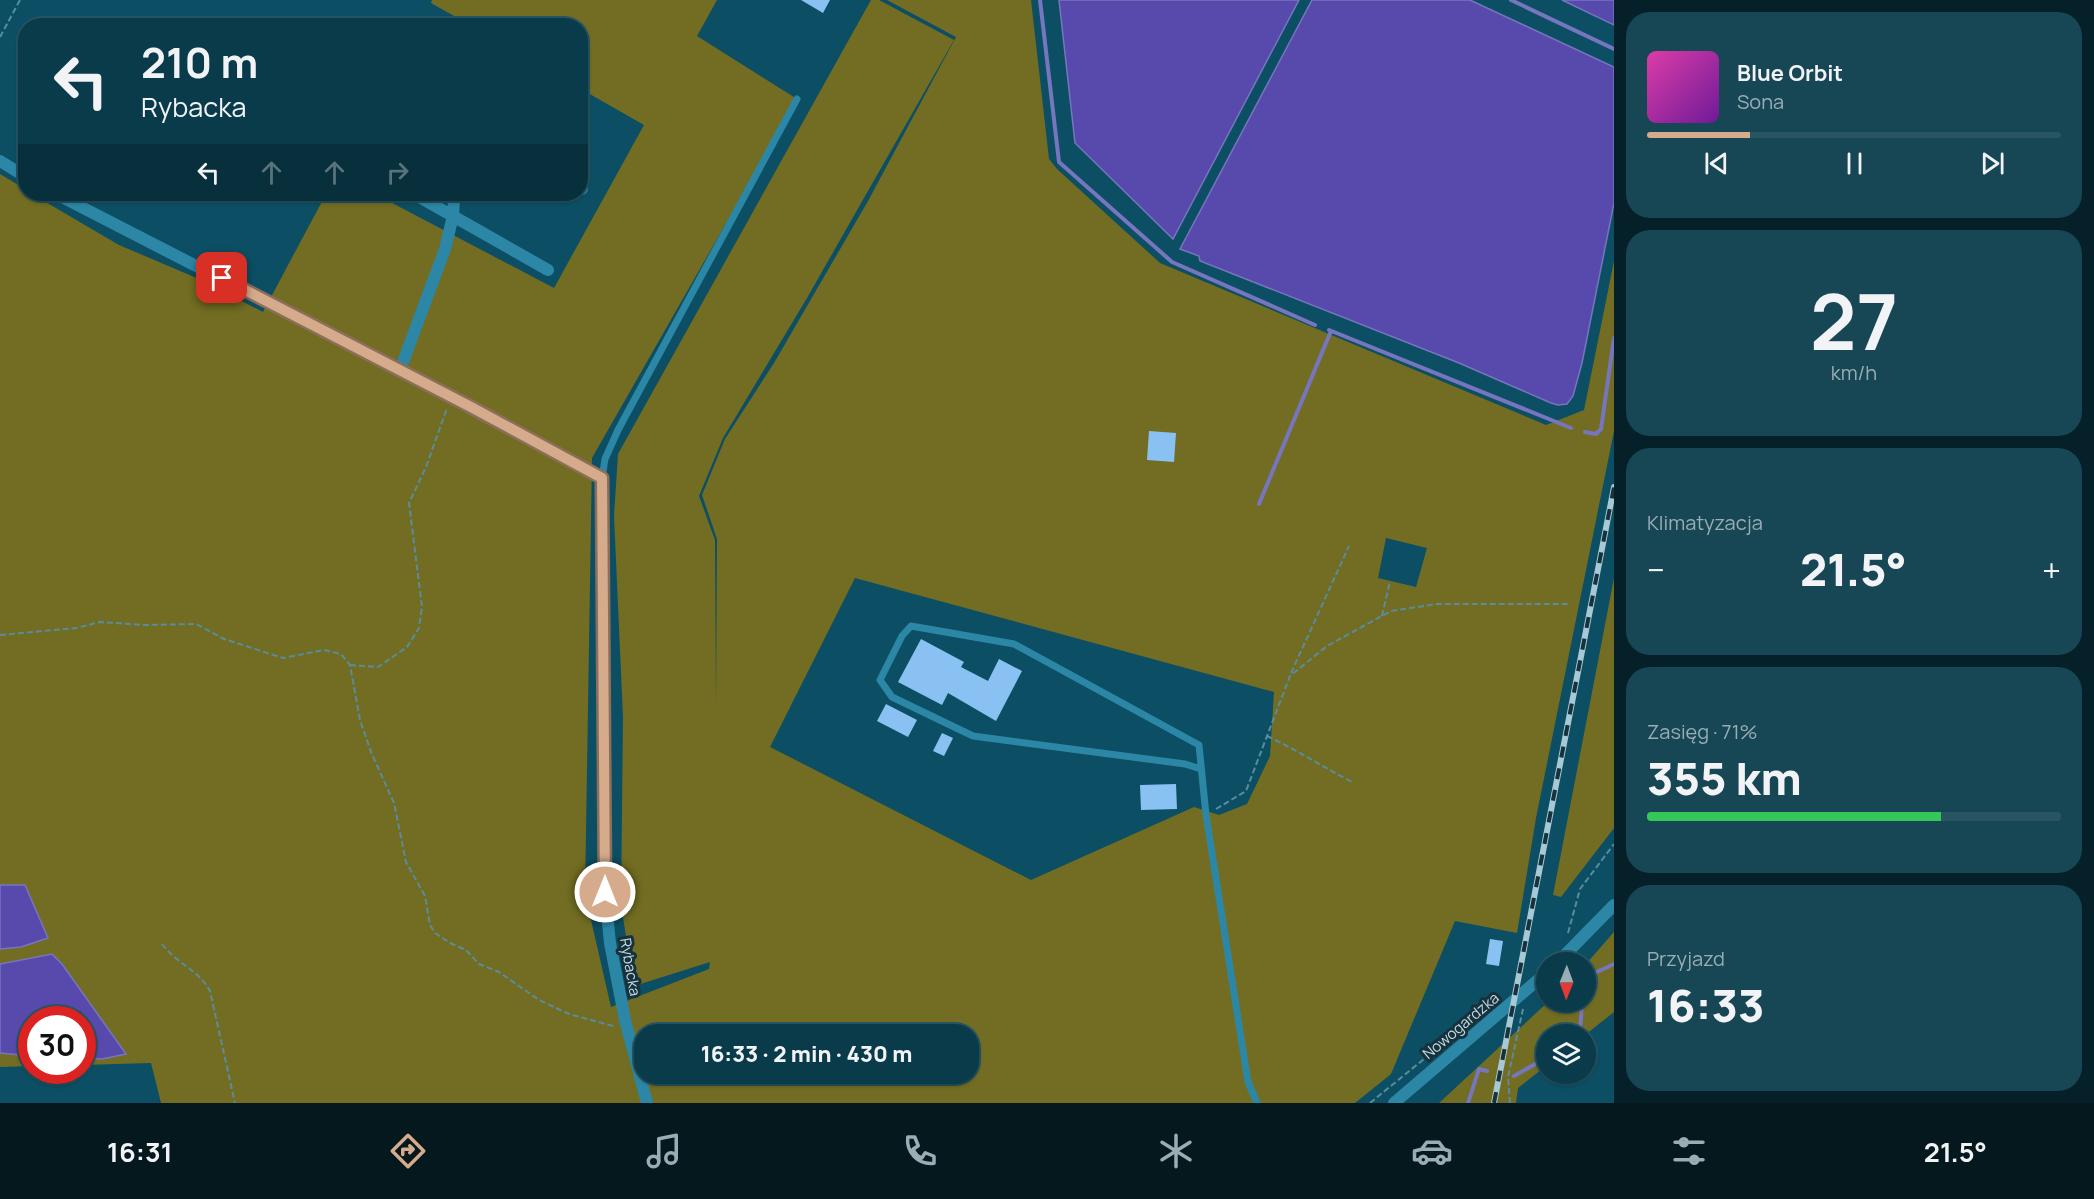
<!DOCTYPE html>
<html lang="pl">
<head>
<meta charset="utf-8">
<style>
  body { margin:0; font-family:Manrope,sans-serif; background:#174655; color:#f1f3f6; height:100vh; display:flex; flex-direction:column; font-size:22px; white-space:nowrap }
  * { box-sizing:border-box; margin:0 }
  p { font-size:20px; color:#99adb5 }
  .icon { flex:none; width:33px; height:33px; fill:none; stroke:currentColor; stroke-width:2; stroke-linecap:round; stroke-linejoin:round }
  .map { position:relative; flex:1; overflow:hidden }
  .details { display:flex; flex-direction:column; gap:12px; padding:12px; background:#052029; width:480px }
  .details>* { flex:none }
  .top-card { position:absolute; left:18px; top:18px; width:570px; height:183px; border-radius:24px; box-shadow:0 2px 4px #0004,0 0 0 2px #295563; background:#093b4b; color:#f1f3f6; overflow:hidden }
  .needle { width:39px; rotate:181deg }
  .controls { position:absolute; left:1536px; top:952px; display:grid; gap:12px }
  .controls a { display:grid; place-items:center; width:60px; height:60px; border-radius:50%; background:#093b4b; box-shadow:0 2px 4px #0004,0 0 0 2px #295563; font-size:30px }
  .speed { position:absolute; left:18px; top:1006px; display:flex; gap:12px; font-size:30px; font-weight:700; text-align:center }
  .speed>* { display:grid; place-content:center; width:78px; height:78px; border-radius:50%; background:#093b4b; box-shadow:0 2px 4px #0004,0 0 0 2px #295563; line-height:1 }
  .speed .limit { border:9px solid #d22; background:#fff; color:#111 }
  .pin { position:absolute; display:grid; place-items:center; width:51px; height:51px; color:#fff; margin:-26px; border-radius:12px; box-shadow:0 3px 9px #0006 }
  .me { position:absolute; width:66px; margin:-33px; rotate:0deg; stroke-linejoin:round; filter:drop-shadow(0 0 4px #0008) }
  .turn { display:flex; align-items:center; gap:21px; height:126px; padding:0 24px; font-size:27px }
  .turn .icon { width:78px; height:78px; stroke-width:2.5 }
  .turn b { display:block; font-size:42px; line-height:51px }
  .lanes { display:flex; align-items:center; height:57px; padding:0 24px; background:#0003; justify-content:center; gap:30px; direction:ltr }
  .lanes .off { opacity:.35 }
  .big { font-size:45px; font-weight:800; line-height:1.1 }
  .details .tile { flex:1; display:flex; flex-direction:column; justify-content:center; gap:9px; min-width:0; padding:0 21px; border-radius:24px; background:#174655 }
  .details .dial { align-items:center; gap:0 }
  .dial b { font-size:78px; line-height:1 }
  .song { display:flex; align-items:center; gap:18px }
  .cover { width:72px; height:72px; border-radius:9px; background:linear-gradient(135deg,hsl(320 70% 55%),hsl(280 70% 35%)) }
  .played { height:6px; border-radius:3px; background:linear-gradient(90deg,#d6ab8b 25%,#295563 25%) }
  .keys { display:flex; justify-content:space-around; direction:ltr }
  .heat { display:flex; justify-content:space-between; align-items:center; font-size:33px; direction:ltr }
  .charge { height:9px; border-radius:4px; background:linear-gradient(90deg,#34c759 71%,#295563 0) }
  .trip { position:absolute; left:634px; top:1024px; width:345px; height:60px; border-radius:24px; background:#093b4b; box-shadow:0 2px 4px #0004,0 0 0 2px #295563; font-weight:800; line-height:60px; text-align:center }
  .tabs { display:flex; height:96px; justify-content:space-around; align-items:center; background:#04181e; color:#99adb5 }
  .tabs .icon { width:42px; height:42px }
  .tabs .on { color:#d6ab8b }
  .tabs b { font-size:27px; color:#f1f3f6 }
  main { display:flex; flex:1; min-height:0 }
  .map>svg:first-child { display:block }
  .green { fill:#726d22; fill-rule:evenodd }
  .water { fill:#574aac; stroke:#7676be; stroke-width:1.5 }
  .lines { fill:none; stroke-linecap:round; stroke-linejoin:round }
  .stream { stroke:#7676be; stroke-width:4 }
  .building { fill:#89c2f2 }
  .path { stroke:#598c9d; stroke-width:2; stroke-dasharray:6 3; stroke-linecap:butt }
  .service { stroke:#2c87a6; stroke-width:7 }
  .minor { stroke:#2c87a6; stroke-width:12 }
  .tertiary { stroke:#2c87a6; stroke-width:12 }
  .rail-casing { stroke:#a7c9d6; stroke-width:6 }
  .rail { stroke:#18313b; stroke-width:4; stroke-dasharray:11; stroke-linecap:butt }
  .route-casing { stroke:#8b6f5a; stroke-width:15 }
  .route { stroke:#d6ab8b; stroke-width:10 }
  .labels { text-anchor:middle; stroke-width:6; stroke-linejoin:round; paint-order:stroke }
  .street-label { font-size:15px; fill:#c0dde9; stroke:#18313b }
</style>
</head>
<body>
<main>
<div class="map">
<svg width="1614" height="1103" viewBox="0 0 1614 1103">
  <rect width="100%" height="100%" fill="#0c4f64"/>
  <path class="green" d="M 432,0 L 717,0 L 697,36 L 797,99 L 592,458 L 585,894 L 611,1007 L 709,969 L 710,962 L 634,986 L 621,905 L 623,717 L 614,516 L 618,454 L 871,0 L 879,0 L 954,40 L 807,298 L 723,438 L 699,496 L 715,540 L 716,704 L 717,539 L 702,495 L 725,439 L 774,363 L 868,201 L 956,37 L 887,0 L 1031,0 L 1049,159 L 1057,169 L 1160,263 L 1546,425 L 1584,410 L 1614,261 L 1614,431 L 1536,818 L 1517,933 L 1455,921 L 1391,1074 L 1355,1103 L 161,1103 L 151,1063 L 83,1065 L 82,1020 L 32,1020 L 31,1066 L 0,1067 L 0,174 L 25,189 L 26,194 L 32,194 L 119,245 L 199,279 L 263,312 L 326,194 L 375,194 L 554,288 L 644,125 L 581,89 L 580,26 L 470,25 L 431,3 ZM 1386,538 L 1427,548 L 1416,587 L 1378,578 ZM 855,578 L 1274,692 L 1270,756 L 1247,804 L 1219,815 L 1194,807 L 1031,880 L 770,747 ZM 645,1035 L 969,1035 L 969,1074 L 645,1074 Z
    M 1614,578 L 1614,828 L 1561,897 L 1553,895 Z
    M 1614,932 L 1614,1012 L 1585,1035 L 1546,1035 L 1546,1066 L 1518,1088 L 1516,1103 L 1439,1103 L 1548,1002 L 1586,1002 L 1586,964 Z"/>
  <path class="water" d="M 1059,0 L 1299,0 L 1173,239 L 1075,143 Z
    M 1312,0 L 1470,0 L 1614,67 L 1614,203 L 1582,363 L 1573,396 L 1567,404 L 1558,405 L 1551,403 L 1459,363 L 1200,261 L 1199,256 L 1180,249 Z
    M 1562,0 L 1614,0 L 1614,25 Z
    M 0,885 L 25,885 L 48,938 L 21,947 L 0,949 Z
    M 52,954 L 62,964 L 126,1054 L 102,1059 L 83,1058 L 82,1020 L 32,1020 L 31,1056 L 0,1053 L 0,964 Z"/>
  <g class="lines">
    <path class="stream" d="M 1040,0 L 1059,162 L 1172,262 L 1315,325
      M 1511,0 L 1614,49
      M 1329,330 L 1571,428
      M 1585,432 L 1596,434 L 1601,429 L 1614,338
      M 1259,504 L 1331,331
      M 1586,977 L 1614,964
      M 1578,1035 L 1580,1033 L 1582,1002
      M 1514,1076 L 1546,1058
      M 1468,1103 L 1479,1069 L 1487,1071"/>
  </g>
  <path class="building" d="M 801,0 L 830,0 L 823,13 Z
    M 1149,431 L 1176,433 L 1174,462 L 1147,460 Z
    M 921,639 L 964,662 L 961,667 L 988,681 L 999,659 L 1022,671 L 996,721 L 948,693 L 942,705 L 898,682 Z
    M 886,704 L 917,720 L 908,737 L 877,721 Z
    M 942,733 L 953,738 L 944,756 L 933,751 Z
    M 1176,784 L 1177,809 L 1141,810 L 1140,785 Z
    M 1490,939 L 1503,941 L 1499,966 L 1486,964 Z"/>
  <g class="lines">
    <path class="path" d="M 0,37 L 20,0
      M 1382,616 L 1390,581
      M 0,635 L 76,628 L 100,622 L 145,625 L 196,624 L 224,639 L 283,658 L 324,650 L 341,654 L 350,665 L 360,720 L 371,752 L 394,803 L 406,862 L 425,896 L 430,925 L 435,933 L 450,943 L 466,950 L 479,964 L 499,972 L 539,1000 L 569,1014 L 613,1026
      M 350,665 L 378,667 L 407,647 L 419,628 L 422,607 L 409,503 L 426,467 L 447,408
      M 1291,673 L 1349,546
      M 1267,736 C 1297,750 1323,767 1352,782
      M 1216,809 L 1246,791 L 1290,676 L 1327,646 L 1391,611 L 1437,604 L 1570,604
      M 1568,933 L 1580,889 L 1614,844
      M 162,944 C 178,965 198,969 210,991 L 235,1103
      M 1370,1103 L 1424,1059
      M 1510,1103 L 1508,1077 L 1523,1009"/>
    <path class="service" d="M 602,478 L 605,459 L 618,430 L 797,99
      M 1201,769 L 1185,764 L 973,736 L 892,697 L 880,680 L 902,636 L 911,626 L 1014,644 L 1199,745 L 1206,815 L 1248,1082 L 1257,1103"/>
    <path class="minor" d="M 0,161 L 26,177
      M 580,188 L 582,189
      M 56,194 L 451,397 L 602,478 L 605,892 L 610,943 L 625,1020 L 647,1103
      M 414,194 L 548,270
      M 400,370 L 445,249 L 453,216 L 454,200 L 457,194"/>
    <path class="tertiary" d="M 1557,963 L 1614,905
      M 1394,1103 L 1546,973"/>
    <defs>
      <path id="rail" d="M 1494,1103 L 1614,487"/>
    </defs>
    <use href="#rail" class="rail-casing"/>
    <use href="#rail" class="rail"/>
  </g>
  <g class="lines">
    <defs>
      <path id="route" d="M 222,278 L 471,407 L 602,478 L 605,892"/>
    </defs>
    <use href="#route" class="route-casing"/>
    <use href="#route" class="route"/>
  </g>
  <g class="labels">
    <g class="street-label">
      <text transform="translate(630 967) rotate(80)" y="5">Rybacka</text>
      <text transform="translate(1461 1026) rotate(-40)" y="5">Nowogardzka</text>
    </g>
  </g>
</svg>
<div class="controls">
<a><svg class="needle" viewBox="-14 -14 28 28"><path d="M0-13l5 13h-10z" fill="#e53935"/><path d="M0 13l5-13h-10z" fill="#99adb5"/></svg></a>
<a><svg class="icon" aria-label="layers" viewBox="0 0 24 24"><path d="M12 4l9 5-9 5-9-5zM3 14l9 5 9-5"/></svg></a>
</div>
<div class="speed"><div class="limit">30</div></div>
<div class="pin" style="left:222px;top:278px;background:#d93025"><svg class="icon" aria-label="arrive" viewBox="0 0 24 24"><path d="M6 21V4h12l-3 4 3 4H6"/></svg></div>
<svg class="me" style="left:605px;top:892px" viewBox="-20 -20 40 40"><circle r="17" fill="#d6ab8b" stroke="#fff" stroke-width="3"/><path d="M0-11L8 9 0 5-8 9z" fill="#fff"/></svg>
<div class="trip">16:33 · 2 min · 430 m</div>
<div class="top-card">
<div class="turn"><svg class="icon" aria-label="left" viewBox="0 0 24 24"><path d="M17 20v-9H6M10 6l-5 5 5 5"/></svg><div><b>210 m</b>Rybacka</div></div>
<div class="lanes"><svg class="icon" aria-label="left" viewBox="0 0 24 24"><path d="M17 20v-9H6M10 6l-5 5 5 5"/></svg><svg class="icon off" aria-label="ahead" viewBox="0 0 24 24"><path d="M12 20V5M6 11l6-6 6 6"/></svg><svg class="icon off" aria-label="ahead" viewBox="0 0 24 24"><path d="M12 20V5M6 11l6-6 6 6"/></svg><svg class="icon off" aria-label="right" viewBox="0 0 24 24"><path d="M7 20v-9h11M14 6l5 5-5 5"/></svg></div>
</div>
</div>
<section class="details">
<div class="tile">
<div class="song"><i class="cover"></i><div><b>Blue Orbit</b><p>Sona</p></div></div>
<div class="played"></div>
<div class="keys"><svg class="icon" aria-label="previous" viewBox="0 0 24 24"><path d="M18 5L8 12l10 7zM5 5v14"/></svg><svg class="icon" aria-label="pause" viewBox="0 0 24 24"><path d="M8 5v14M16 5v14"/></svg><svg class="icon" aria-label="next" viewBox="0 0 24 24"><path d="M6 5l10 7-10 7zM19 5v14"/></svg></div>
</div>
<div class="tile dial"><b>27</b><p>km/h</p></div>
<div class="tile"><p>Klimatyzacja</p>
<div class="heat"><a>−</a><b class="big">21.5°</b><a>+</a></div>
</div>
<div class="tile"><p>Zasięg · 71%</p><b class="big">355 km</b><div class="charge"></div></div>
<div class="tile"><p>Przyjazd</p><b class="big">16:33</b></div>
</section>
</main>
<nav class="tabs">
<b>16:31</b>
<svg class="icon on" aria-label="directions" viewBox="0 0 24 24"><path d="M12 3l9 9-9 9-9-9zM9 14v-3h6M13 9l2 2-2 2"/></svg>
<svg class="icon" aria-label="music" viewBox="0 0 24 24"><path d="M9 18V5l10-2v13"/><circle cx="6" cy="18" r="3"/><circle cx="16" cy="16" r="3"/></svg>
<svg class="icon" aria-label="phone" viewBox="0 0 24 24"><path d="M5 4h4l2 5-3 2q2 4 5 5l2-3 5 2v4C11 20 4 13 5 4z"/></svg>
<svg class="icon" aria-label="climate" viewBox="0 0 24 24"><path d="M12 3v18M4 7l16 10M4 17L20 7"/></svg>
<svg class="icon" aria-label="car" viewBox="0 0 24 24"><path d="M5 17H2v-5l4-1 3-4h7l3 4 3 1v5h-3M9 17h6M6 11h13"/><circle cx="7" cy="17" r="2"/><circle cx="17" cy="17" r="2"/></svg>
<svg class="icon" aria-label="filters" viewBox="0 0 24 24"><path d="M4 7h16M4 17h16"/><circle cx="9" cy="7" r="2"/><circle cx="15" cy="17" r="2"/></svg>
<b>21.5°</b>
</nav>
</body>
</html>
